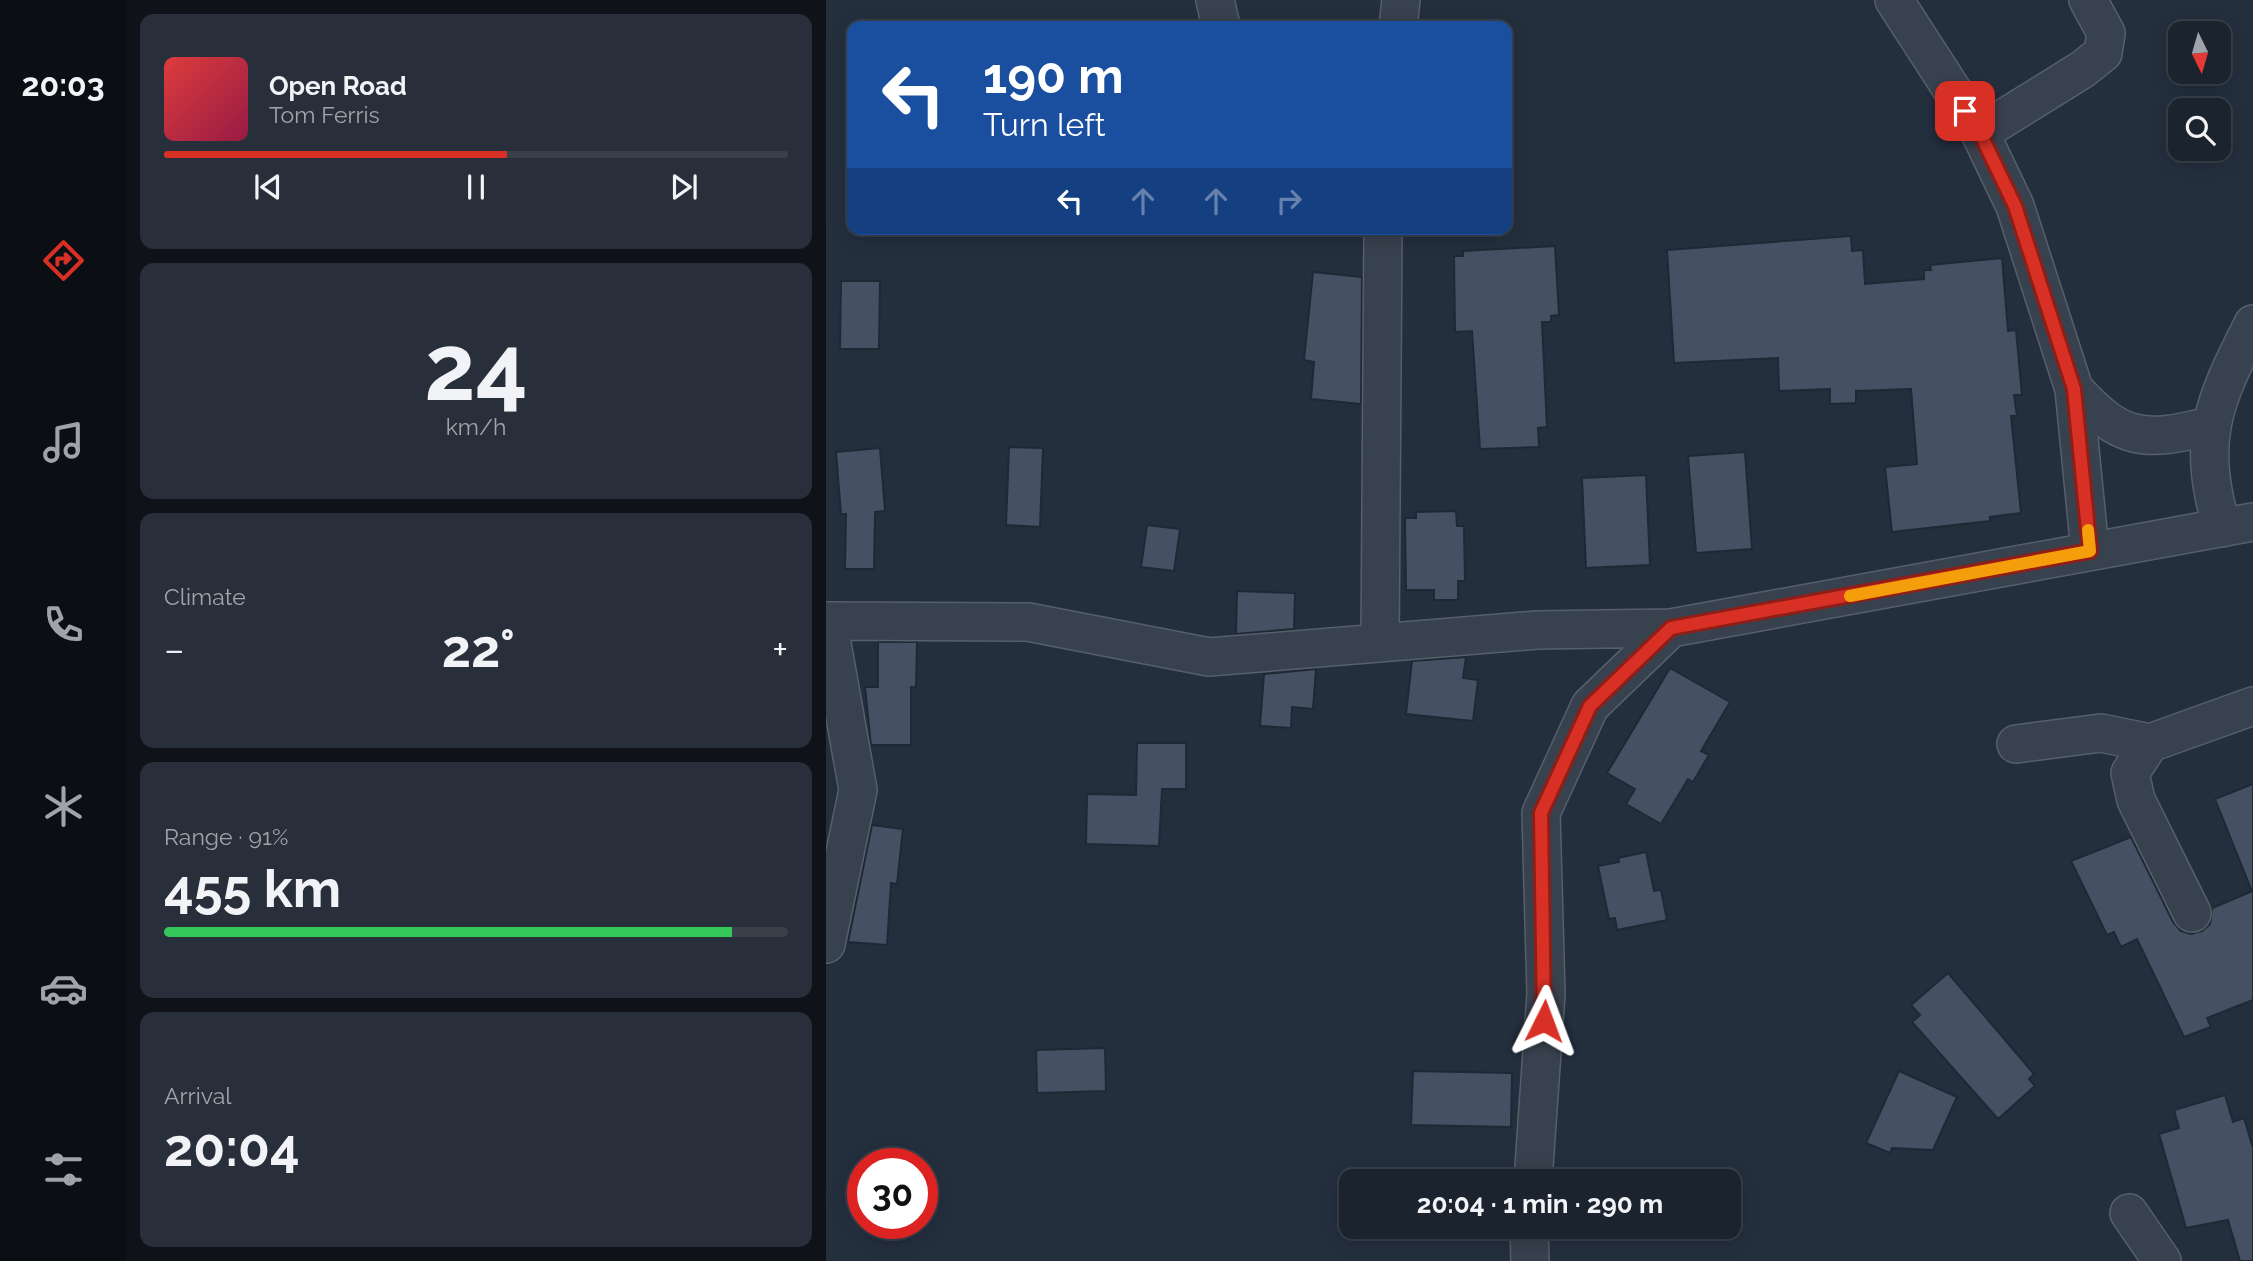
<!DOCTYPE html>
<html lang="en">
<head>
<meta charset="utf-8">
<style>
  body { margin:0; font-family:Raleway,sans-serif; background:#282f3a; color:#f1f3f6; height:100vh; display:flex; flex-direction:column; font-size:26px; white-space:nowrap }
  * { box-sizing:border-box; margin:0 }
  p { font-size:23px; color:#a0a4aa }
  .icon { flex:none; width:38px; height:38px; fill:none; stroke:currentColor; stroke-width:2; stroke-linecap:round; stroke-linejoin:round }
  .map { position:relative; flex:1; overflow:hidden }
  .panel { display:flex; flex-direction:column; gap:14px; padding:14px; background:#0f1319; width:700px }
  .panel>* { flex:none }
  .top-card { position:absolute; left:21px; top:21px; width:665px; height:214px; border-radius:14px; box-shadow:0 4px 18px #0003,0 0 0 2px #39404a; background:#1a4fa0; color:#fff; overflow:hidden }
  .needle { width:46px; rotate:175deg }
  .tools { position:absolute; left:1342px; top:21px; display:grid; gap:14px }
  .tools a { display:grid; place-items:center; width:63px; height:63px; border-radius:14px; background:#1b232e; box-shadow:0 4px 18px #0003,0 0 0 2px #39404a; font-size:35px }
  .speed { position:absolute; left:21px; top:1148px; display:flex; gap:14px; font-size:35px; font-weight:700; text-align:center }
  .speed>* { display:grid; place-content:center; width:91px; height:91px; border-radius:50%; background:#1b232e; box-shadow:0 4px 18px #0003,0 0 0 2px #39404a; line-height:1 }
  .speed .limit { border:10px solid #d22; background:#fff; color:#111 }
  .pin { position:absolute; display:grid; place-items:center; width:60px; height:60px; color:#fff; margin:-30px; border-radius:14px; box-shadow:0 4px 10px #0006 }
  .me { position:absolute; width:77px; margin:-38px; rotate:3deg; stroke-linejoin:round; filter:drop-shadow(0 0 5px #0008) }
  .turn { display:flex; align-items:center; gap:24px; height:147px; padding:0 21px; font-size:32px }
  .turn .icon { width:91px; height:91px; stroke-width:2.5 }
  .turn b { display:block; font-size:49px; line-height:60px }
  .lanes { display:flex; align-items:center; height:66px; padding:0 21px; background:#0003; justify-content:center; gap:35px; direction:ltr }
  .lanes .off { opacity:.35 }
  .big { font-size:52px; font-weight:700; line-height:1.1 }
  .panel .tile { flex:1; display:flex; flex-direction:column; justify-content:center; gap:10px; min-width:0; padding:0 24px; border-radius:14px; background:#282f3a }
  .panel .dial { align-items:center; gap:0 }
  .dial b { font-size:91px; line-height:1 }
  .song { display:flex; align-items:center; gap:21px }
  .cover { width:84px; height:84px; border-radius:10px; background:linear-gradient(135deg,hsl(0 70% 55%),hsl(340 70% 35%)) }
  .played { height:7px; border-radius:4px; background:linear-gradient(90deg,#d93025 55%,#39404a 55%) }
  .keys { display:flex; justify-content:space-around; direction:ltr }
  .heat { display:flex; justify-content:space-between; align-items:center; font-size:38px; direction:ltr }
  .charge { height:10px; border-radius:5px; background:linear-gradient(90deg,#34c759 91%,#39404a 0) }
  .trip { position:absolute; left:513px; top:1169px; width:402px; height:70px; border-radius:14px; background:#1b232e; box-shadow:0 4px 18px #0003,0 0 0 2px #39404a; font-weight:700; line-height:70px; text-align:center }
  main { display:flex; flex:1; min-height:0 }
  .tabs { display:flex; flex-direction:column; width:126px; justify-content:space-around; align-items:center; background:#0b0e12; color:#a0a4aa }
  .tabs .icon { width:49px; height:49px }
  .tabs .current { color:#d93025 }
  .tabs b { font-size:32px; color:#f1f3f6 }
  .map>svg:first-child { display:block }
  .building { fill:#455162; stroke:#1f2835; stroke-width:2 }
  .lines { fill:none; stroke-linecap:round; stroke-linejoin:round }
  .minor-casing { stroke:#565f6c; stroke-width:40 }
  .minor { stroke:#38414e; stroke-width:37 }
  .route-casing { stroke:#8d1f18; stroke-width:18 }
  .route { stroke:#d93025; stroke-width:12 }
  .slow { stroke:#f59e0b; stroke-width:12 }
</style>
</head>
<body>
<main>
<nav class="tabs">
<b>20:03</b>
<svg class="icon current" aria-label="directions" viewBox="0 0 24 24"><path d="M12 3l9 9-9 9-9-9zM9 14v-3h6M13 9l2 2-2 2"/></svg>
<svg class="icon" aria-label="music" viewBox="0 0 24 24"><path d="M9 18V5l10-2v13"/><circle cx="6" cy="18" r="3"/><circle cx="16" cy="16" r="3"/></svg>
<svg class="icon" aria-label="phone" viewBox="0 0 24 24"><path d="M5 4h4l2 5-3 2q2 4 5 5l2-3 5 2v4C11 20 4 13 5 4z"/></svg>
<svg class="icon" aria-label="climate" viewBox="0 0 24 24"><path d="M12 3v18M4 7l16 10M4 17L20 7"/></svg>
<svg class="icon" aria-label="car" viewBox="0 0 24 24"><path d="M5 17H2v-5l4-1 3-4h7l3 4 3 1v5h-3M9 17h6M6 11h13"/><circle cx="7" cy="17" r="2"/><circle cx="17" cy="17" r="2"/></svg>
<svg class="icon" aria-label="filters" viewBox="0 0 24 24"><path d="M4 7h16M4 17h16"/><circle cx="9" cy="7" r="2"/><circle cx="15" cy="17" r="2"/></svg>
</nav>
<section class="panel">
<div class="tile">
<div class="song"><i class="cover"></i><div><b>Open Road</b><p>Tom Ferris</p></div></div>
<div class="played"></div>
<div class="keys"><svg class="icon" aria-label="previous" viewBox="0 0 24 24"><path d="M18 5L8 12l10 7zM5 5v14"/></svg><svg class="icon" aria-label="pause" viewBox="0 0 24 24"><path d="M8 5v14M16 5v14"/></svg><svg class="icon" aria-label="next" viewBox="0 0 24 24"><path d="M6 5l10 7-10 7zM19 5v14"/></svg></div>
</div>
<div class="tile dial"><b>24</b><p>km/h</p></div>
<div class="tile"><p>Climate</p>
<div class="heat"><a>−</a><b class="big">22°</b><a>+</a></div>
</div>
<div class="tile"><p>Range · 91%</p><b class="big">455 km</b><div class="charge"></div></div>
<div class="tile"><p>Arrival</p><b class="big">20:04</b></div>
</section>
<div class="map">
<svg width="1427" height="1261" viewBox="0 0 1427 1261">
  <rect width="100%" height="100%" fill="#242f3e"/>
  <path class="building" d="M 1025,236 L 1026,251 L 1037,250 L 1039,284 L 1098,279 L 1098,270 L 1105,270 L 1104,265 L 1176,258 L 1182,331 L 1190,330 L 1196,395 L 1188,395 L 1191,416 L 1185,416 L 1195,513 L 1164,517 L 1164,521 L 1066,532 L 1059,467 L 1091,464 L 1085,389 L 1030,391 L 1030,403 L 1004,404 L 1004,389 L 953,391 L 952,358 L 848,363 L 841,250 Z
    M 729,246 L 733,315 L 725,316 L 725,322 L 716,322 L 721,427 L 712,428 L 713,447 L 654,449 L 646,331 L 629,332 L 628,256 L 637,256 L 637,251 Z
    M 487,272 L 536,277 L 535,404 L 485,399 L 488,362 L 478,360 Z
    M 15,281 L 54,281 L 53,349 L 14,349 Z
    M 183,447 L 217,448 L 214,527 L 180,525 Z
    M 54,448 L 59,511 L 49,512 L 48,569 L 19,569 L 20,514 L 15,514 L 10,452 Z
    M 919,452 L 926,549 L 870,553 L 862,456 Z
    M 820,475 L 824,565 L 760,568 L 756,478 Z
    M 630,511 L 631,526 L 638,526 L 639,581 L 632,581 L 632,600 L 608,600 L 608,590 L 580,590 L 579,518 L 590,518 L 590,512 Z
    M 321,525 L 354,529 L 348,571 L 315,567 Z
    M 411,591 L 469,593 L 468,629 L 410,634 Z
    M 52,642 L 91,642 L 90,687 L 85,687 L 85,745 L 45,745 L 39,687 L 52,687 Z
    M 640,657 L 637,678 L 652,680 L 647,721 L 580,714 L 586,661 Z
    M 844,668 L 904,702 L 875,751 L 883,755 L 867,782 L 862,779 L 835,824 L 800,804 L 809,789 L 781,773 Z
    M 490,669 L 487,709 L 466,707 L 465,728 L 434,726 L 438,674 Z
    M 311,743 L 360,743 L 360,789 L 336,789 L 333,846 L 260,844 L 261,794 L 310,795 Z
    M 1427,784 L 1427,889 L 1425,889 L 1389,799 Z
    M 46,825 L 77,829 L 71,884 L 65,883 L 61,945 L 22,942 Z
    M 1305,837 L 1347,922 L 1355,931 L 1365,934 L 1376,931 L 1384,924 L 1386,908 L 1427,891 L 1427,1000 L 1381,1018 L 1385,1027 L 1358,1037 L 1311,939 L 1295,947 L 1288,932 L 1281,935 L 1245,861 Z
    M 820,852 L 828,891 L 835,890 L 841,920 L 791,930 L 789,918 L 783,919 L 772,866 L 793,862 L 792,858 Z
    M 1122,973 L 1208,1074 L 1203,1079 L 1209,1086 L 1172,1119 L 1086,1022 L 1094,1015 L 1085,1005 Z
    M 279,1048 L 280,1091 L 211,1093 L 210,1050 Z
    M 587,1071 L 686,1073 L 685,1127 L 585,1125 Z
    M 1073,1071 L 1131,1097 L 1107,1150 L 1066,1148 L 1064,1153 L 1040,1143 Z
    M 1399,1095 L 1407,1122 L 1418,1118 L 1427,1148 L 1427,1261 L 1414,1261 L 1402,1220 L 1360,1228 L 1333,1134 L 1353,1128 L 1348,1110 Z"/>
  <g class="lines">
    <defs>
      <path id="minor" d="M 389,0 L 395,26
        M 1068,0 L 1154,133 L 1189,206 L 1248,389 L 1264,551
        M 572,26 L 575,0
        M 1154,133 L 1257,69 L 1277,53 L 1280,33 L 1262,0
        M 1248,389 C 1294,440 1317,443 1383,426
        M 1396,528 C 1370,439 1387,403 1427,324
        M 554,643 L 557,229
        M 1324,743 L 1304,773 L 1310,800 L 1366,913
        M 1190,744 L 1275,733 L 1324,743 L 1427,706
        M 0,944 L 32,790 L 2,621 L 202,622 L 383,657 L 711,630 L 845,628
        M 707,1181 L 720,994 L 715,813 L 764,706 L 845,628 L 1427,522
        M 1303,1213 L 1336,1261
        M 703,1227 L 704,1261"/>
    </defs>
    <use href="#minor" class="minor-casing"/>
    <use href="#minor" class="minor"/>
  </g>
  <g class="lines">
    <defs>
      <path id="route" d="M 718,1021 L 715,813 L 764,706 L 845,628 L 1264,551 L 1248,389 L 1189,206 L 1154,133 L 1139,111"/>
    </defs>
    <use href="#route" class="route-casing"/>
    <use href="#route" class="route"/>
    <path class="slow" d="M 1024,596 L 1264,551 L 1262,530"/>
  </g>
</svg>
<div class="tools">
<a><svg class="needle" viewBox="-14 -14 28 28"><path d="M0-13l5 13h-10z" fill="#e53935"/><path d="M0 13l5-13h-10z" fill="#a0a4aa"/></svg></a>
<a><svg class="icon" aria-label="search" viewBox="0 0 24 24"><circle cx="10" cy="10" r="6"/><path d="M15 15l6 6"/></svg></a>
</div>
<div class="speed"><div class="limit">30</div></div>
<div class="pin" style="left:1139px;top:111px;background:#d93025"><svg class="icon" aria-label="arrive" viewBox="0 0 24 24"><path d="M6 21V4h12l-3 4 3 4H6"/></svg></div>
<svg class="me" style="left:718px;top:1021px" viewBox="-20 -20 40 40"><path d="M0-17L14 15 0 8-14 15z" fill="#d93025" stroke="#fff" stroke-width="4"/></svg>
<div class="trip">20:04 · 1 min · 290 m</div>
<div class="top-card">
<div class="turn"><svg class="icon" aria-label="left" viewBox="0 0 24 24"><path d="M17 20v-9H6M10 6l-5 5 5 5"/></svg><div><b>190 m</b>Turn left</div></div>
<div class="lanes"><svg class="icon" aria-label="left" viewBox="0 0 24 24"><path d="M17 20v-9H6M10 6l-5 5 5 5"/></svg><svg class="icon off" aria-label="ahead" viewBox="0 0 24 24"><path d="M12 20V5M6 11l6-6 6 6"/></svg><svg class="icon off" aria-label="ahead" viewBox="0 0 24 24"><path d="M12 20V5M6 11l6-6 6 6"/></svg><svg class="icon off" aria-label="right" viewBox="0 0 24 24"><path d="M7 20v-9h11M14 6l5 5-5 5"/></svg></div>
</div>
</div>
</main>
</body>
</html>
